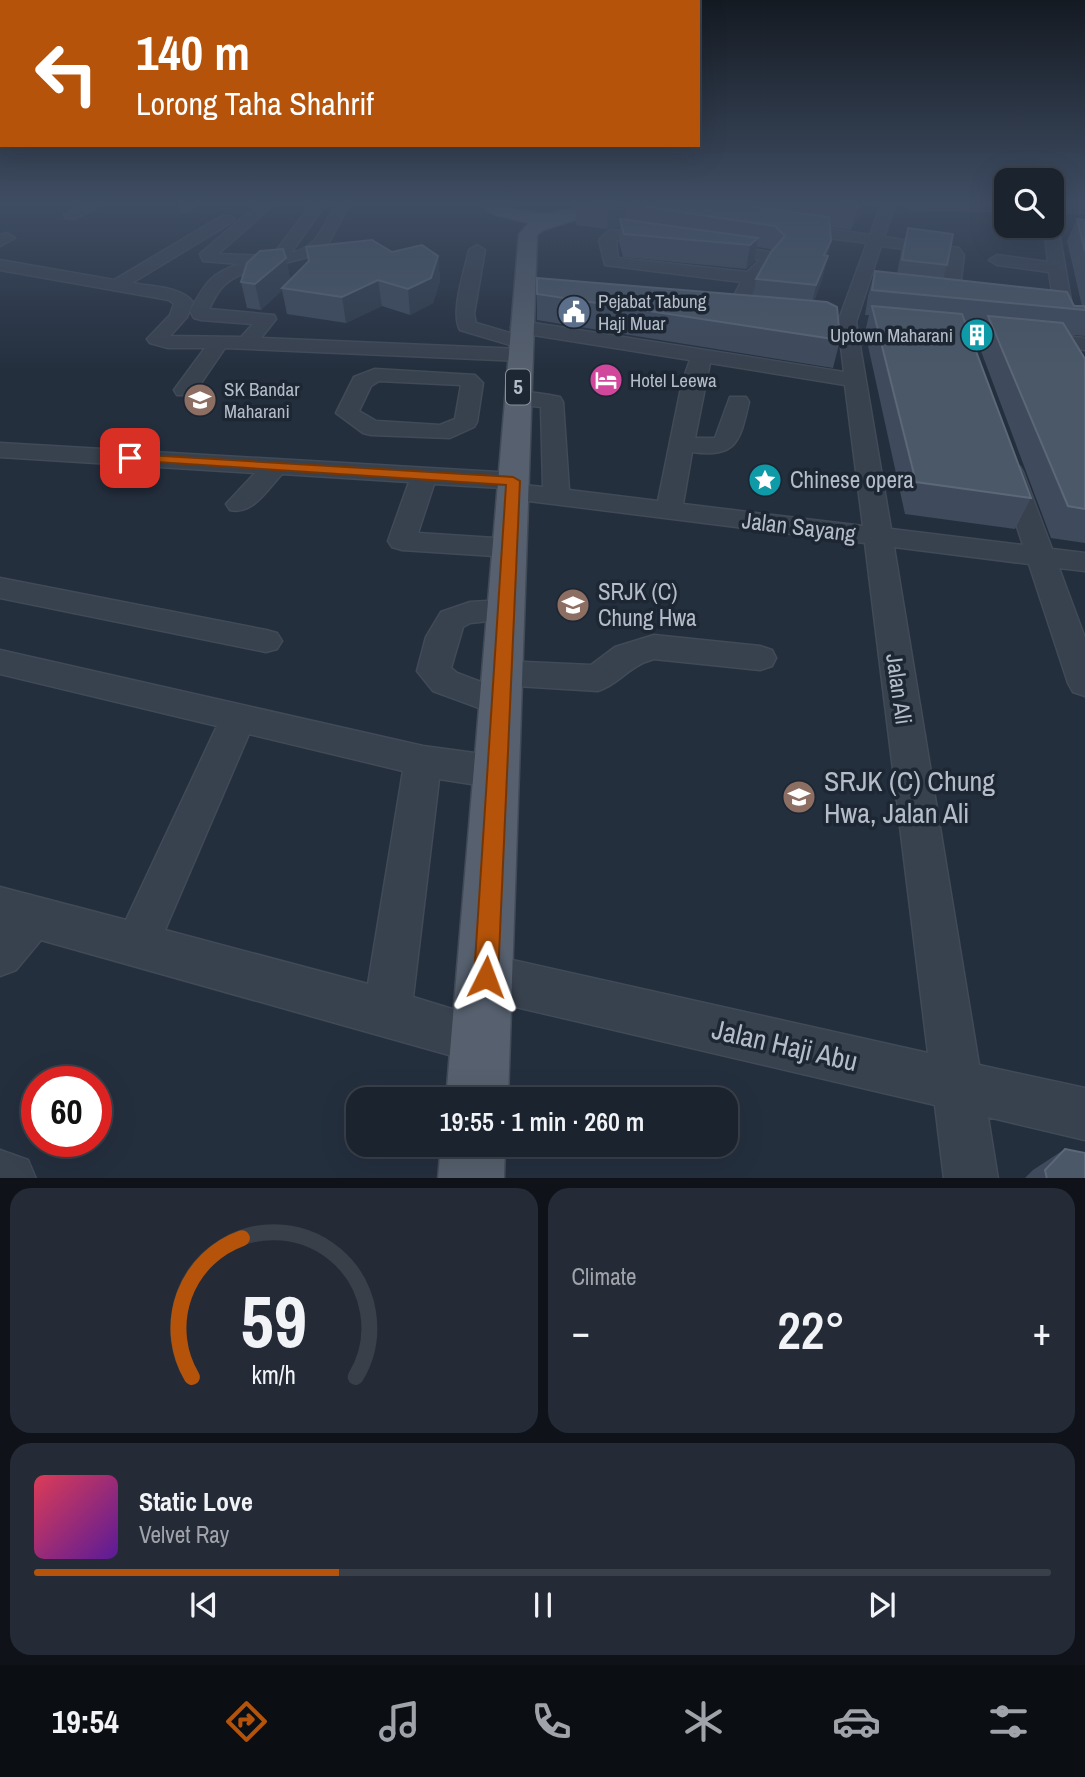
<!DOCTYPE html>
<html lang="en">
<head>
<meta charset="utf-8">
<style>
  body { margin:0; font-family:"Archivo Narrow",sans-serif; background:#242b36; color:#f1f3f6; height:100vh; display:flex; flex-direction:column; font-size:26px; white-space:nowrap }
  * { box-sizing:border-box; margin:0 }
  p { font-size:23px; color:#a0a4aa }
  .icon { flex:none; width:38px; height:38px; fill:none; stroke:currentColor; stroke-width:2; stroke-linecap:round; stroke-linejoin:round }
  .map { position:relative; height:1178px; overflow:hidden }
  .panel { display:flex; flex-direction:column; gap:10px; padding:10px; background:#0f1319; flex:1 }
  .panel>* { flex:none }
  .hud { position:absolute; left:0px; top:0px; width:700px; height:147px; box-shadow:0 7px 28px #0002,0 0 0 2px #39404a; background:#b45309; color:#fff; overflow:hidden }
  .fabs { position:absolute; left:994px; top:168px; display:grid; gap:14px }
  .fabs a { display:grid; place-items:center; width:70px; height:70px; border-radius:14px; background:#1b232e; box-shadow:0 7px 28px #0002,0 0 0 2px #39404a; font-size:35px }
  .speed { position:absolute; left:21px; top:1066px; display:flex; gap:14px; font-size:35px; font-weight:700; text-align:center }
  .speed>* { display:grid; place-content:center; width:91px; height:91px; border-radius:50%; background:#1b232e; box-shadow:0 7px 28px #0002,0 0 0 2px #39404a; line-height:1 }
  .speed .limit { border:10px solid #d22; background:#fff; color:#111 }
  .pin { position:absolute; display:grid; place-items:center; width:60px; height:60px; color:#fff; margin:-30px; border-radius:14px; box-shadow:0 4px 10px #0006 }
  .me { position:absolute; width:77px; margin:-38px; rotate:3deg; stroke-linejoin:round; filter:drop-shadow(0 0 5px #0008) }
  .turn { display:flex; align-items:center; gap:24px; height:147px; padding:0 21px; font-size:32px }
  .turn .icon { width:91px; height:91px; stroke-width:2.5 }
  .turn b { display:block; font-size:49px; line-height:60px }
  .big { font-size:52px; font-weight:600; line-height:1.1 }
  .panel .tile { flex:1; display:flex; flex-direction:column; justify-content:center; gap:10px; min-width:0; padding:0 24px; border-radius:21px; background:#242b36 }
  .panel .dial { align-items:center; gap:0 }
  .dial svg { height:182px; overflow:visible; fill:none; stroke:#39404a; stroke-width:7; stroke-linecap:round; text-anchor:middle }
  .dial text { fill:#f1f3f6; stroke:none }
  .song { display:flex; align-items:center; gap:21px }
  .cover { width:84px; height:84px; border-radius:10px; background:linear-gradient(135deg,hsl(350 70% 55%),hsl(270 70% 35%)) }
  .played { height:7px; border-radius:4px; background:linear-gradient(90deg,#b45309 30%,#39404a 30%) }
  .keys { display:flex; justify-content:space-around; direction:ltr }
  .heat { display:flex; justify-content:space-between; align-items:center; font-size:38px; direction:ltr }
  .panel .tiles { flex:1; display:grid; gap:10px; grid-template-columns:1fr 1fr }
  .tile:last-child { grid-column:span 2 }
  .trip { position:absolute; left:346px; top:1087px; width:392px; height:70px; border-radius:21px; background:#1b232e; box-shadow:0 7px 28px #0002,0 0 0 2px #39404a; font-weight:600; line-height:70px; text-align:center }
  .tabs { display:flex; height:112px; justify-content:space-around; align-items:center; background:#0b0e12; color:#a0a4aa }
  .tabs .icon { width:49px; height:49px }
  .tabs .selected { color:#b45309 }
  .tabs b { font-size:32px; color:#f1f3f6 }
  .map>svg:first-child { display:block }
  .lines { fill:none; stroke-linecap:round; stroke-linejoin:round }
  .minor-casing { stroke:#414a57; stroke-width:3 }
  .major-casing { stroke:#414a57; stroke-width:3 }
  .minor { fill:#38414e; fill-rule:evenodd }
  .major { fill:#56606e; fill-rule:evenodd }
  .wall { fill:#3f4b5c }
  .shaded-wall { fill:#2f3b4b }
  .building { fill:#4b5868; stroke:#5c6777; stroke-width:2 }
  .route { fill:#b45309; stroke:#753606; stroke-width:2 }
  .labels { text-anchor:middle; stroke-width:7; stroke-linejoin:round; paint-order:stroke }
  .far-poi-label { font-size:19px; fill:#b4bcc9; stroke:#1d2633; text-anchor:start }
  .shield { fill:#1d2633; stroke:#878f9c; stroke-width:2 }
  .shield-label { font-size:21px; font-weight:bold; fill:#b4bcc9 }
  .poi-label { font-size:23px; fill:#b4bcc9; stroke:#1d2633; text-anchor:start }
  .street-label { font-size:23px; fill:#b4bcc9; stroke:#1d2633 }
  .near-poi-label { font-size:28px; fill:#b4bcc9; stroke:#1d2633; text-anchor:start }
  .near-street-label { font-size:28px; fill:#b4bcc9; stroke:#1d2633 }
</style>
</head>
<body>
<div class="map">
<svg width="1085" height="1179" viewBox="0 0 1085 1179">
  <rect width="100%" height="100%" fill="#242f3e"/>
  <g class="lines">
    <defs>
      <path id="minor" d="M 83,205 L 103,205 L 76,218 L 66,218 L 64,215 Z
        M 181,205 L 196,205 L 186,212 L 181,211 Z
        M 257,205 L 273,205 L 218,254 L 272,256 L 311,205 L 325,205 L 291,253 C 318,247 322,228 335,205 L 349,205 L 323,253 L 240,275 C 223,282 217,293 209,309 L 274,315 L 276,319 L 261,338 L 519,349 L 526,351 L 529,355 L 526,359 L 519,361 L 225,348 L 193,395 L 177,395 L 174,390 L 205,348 L 168,348 L 150,343 L 147,339 L 170,315 L 174,304 L 169,300 L 0,270 L 0,260 L 114,280 L 222,216 L 232,216 L 234,219 L 232,222 L 132,283 C 152,287 180,286 193,302 L 187,317 L 170,336 L 241,337 L 253,324 L 201,320 L 194,318 L 190,311 C 204,285 210,273 240,264 L 203,261 L 200,254 Z
        M 881,205 L 895,205 L 884,237 L 959,248 L 964,255 L 959,295 L 974,297 L 977,301 L 968,306 L 943,303 L 940,299 L 948,255 L 881,246 L 856,322 L 891,529 L 1023,545 L 999,472 L 1002,467 L 1011,465 L 1020,467 L 1023,472 L 1052,549 L 1085,553 L 1085,571 L 1059,568 L 1085,638 L 1085,696 L 1073,692 L 1068,683 L 1029,564 L 894,547 L 979,1065 L 1085,1088 L 1085,1140 L 988,1117 L 998,1179 L 944,1179 L 935,1105 L 486,1000 L 470,993 L 463,977 L 470,961 L 486,954 L 928,1053 L 865,543 L 513,499 L 504,496 L 500,491 L 502,488 L 434,484 L 418,533 L 511,539 L 521,542 L 525,548 L 521,554 L 511,557 L 402,550 L 392,547 L 388,541 L 409,482 L 282,474 C 267,490 253,515 230,510 L 226,504 L 255,473 L 0,457 L 0,443 L 513,473 L 522,476 L 526,481 L 523,485 L 543,487 L 541,407 L 509,403 L 506,398 L 509,393 C 524,390 545,394 560,397 L 563,402 L 569,490 L 658,501 L 682,383 L 690,360 L 521,333 L 514,331 L 511,327 L 514,323 L 521,321 L 844,372 L 838,322 L 867,243 L 790,233 L 782,228 L 790,223 L 870,235 ZM 710,363 L 845,385 L 863,526 L 683,504 L 692,452 C 737,458 740,441 749,402 L 746,397 L 730,397 L 715,438 L 695,438 Z
        M 904,205 L 1006,205 L 1006,211 L 911,209 Z
        M 1052,205 L 1085,205 L 1085,213 L 1052,212 Z
        M 1052,222 L 1058,226 L 1072,306 L 1083,329 L 1073,335 C 1054,330 1052,289 1049,272 L 997,265 L 989,260 L 997,255 L 1048,262 L 1044,226 L 1052,226 Z
        M 612,230 L 659,234 L 667,239 L 659,244 L 616,240 L 618,258 L 747,272 L 760,260 L 709,251 L 707,248 L 709,245 L 715,243 L 770,252 L 778,260 L 759,280 L 742,316 L 735,318 L 726,312 L 741,282 L 605,265 L 599,240 L 607,232 Z
        M 7,233 L 15,238 L 0,246 L 0,235 Z
        M 477,245 L 485,250 L 474,314 L 476,323 L 527,338 L 530,342 L 527,346 L 520,348 L 460,330 C 450,312 465,270 469,250 Z
        M 929,323 L 1085,338 L 1085,350 L 922,333 L 919,329 L 922,325 Z
        M 375,369 L 475,375 L 483,383 L 477,422 L 474,427 L 450,438 L 371,435 L 363,433 L 336,413 L 354,377 ZM 379,381 L 461,385 L 455,419 L 440,425 L 376,421 L 359,411 L 371,386 Z
        M 0,578 L 266,630 L 277,633 L 282,641 L 277,649 L 266,652 L 0,598 Z
        M 506,600 L 517,604 L 521,611 L 517,618 L 470,623 L 463,627 L 451,668 L 457,673 L 513,694 L 518,703 L 513,712 L 501,716 L 433,691 L 417,671 L 426,637 L 441,612 L 470,602 Z
        M 654,635 L 760,646 L 772,650 L 776,658 L 772,666 L 760,670 L 654,659 C 628,666 621,683 598,691 L 502,685 L 490,682 L 485,673 L 490,664 L 502,661 L 591,665 L 615,647 Z
        M 0,650 L 423,746 L 497,756 L 510,761 L 516,772 L 510,783 L 497,788 L 439,779 L 413,997 L 498,1023 L 505,1040 L 498,1057 L 481,1064 L 41,940 L 16,970 L 0,976 L 0,887 L 126,920 L 217,726 L 0,674 ZM 249,734 L 403,771 L 368,984 L 165,930 Z
        M 0,1150 L 28,1160 L 36,1179 L 0,1179 Z"/>
      <path id="major" d="M 480,205 C 502,205 520,212 541,213 C 564,213 585,205 608,205 L 593,214 L 543,230 L 537,235 L 508,1099 L 446,1099 L 519,234 L 529,223 L 495,215 Z
        M 441,1144 L 505,1144 L 504,1179 L 438,1179 Z"/>
    </defs>
    <use href="#minor" class="minor-casing"/>
    <use href="#major" class="major-casing"/>
    <use href="#minor" class="minor"/>
    <use href="#major" class="major"/>
  </g>
  <path class="wall" d="M 577,205 L 865,205 L 851,230 L 830,227 L 831,241 L 822,280 L 814,301 L 840,340 L 833,368 L 537,320 L 537,294 L 753,296 L 756,279 L 772,251 L 770,249 L 757,247 L 754,262 L 746,269 L 623,257 L 619,242 L 620,227 L 607,229 L 576,225 Z
    M 1077,219 L 1085,220 L 1085,336 L 1071,335 L 1085,359 L 1085,543 L 1051,538 L 978,343 L 984,327 L 966,325 L 1031,498 L 1015,529 L 905,514 L 865,332 L 869,315 L 865,315 L 868,296 L 875,271 L 897,274 L 901,252 L 908,228 L 947,265 L 943,279 L 1082,306 L 1067,241 Z
    M 306,247 L 438,256 L 440,281 L 433,303 L 410,315 L 382,306 L 346,323 L 287,314 L 282,290 L 261,310 L 247,308 L 241,282 L 286,258 L 290,279 L 309,262 Z
    M 1065,1149 L 1085,1179 L 1024,1179 L 1033,1170 Z"/>
  <path class="shaded-wall" d="M 620,205 L 626,205 L 624,226 L 620,219 L 620,227 L 607,229 L 608,207 Z
    M 858,205 L 865,205 L 851,230 L 857,207 Z
    M 758,238 L 754,262 L 746,269 L 750,245 Z
    M 831,241 L 822,280 L 810,310 L 824,255 Z
    M 438,256 L 440,281 L 433,303 L 410,315 L 408,289 Z
    M 286,258 L 291,282 L 282,288 L 282,290 L 261,310 L 255,284 Z
    M 378,280 L 382,306 L 346,323 L 342,297 Z"/>
  <path class="building" d="M 594,205 L 620,205 L 608,207 Z
    M 632,205 L 739,205 L 829,217 L 831,241 L 824,255 L 828,256 L 816,285 L 756,279 L 771,252 L 785,236 L 775,226 Z
    M 840,205 L 858,205 L 857,207 Z
    M 620,219 L 758,238 L 750,245 L 624,234 Z
    M 1077,219 L 1085,220 L 1085,251 Z
    M 908,228 L 953,234 L 947,265 L 902,260 Z
    M 372,240 L 392,252 L 422,245 L 438,256 L 431,278 L 408,289 L 378,280 L 342,297 L 282,288 L 309,261 L 306,247 Z
    M 283,249 L 286,258 L 255,284 L 241,282 L 247,263 L 260,251 Z
    M 875,271 L 1067,292 L 1074,306 L 1085,306 L 1085,310 L 872,290 Z
    M 537,278 L 827,302 L 837,307 L 840,340 L 537,294 Z
    M 872,306 L 962,314 L 1031,498 L 916,482 Z
    M 988,316 L 1063,323 L 1085,359 L 1085,509 L 1068,506 Z
    M 1065,1149 L 1085,1153 L 1085,1179 L 1047,1179 L 1045,1170 Z"/>
  <linearGradient id="sky" x2="0" y2="1"><stop stop-color="#141a22"/><stop offset="0.55" stop-color="#3f4d63"/><stop offset="1" stop-color="#3f4d63" stop-opacity="0"/></linearGradient>
  <rect width="1085" height="370" fill="url(#sky)"/>
  <path class="route" d="M 130,454 L 513,477 L 520,481 L 498,977 L 494,986 L 486,990 L 477,986 L 474,977 L 506,485 L 125,460 L 123,458 Z"/>
  <defs>
    <symbol id="civic-disc" viewBox="-11 -11 22 22"><circle r="9.5" fill="#5c6f8a" stroke="#1d2633"/><path d="M-.6-6.5H3V-4.5H.6V-3L4-1V1h2V6H-6V1h2V-1L-.6-3ZM-1.2 2.5V6h2.4V2.5Z" fill="#fff"/></symbol>
    <symbol id="building-disc" viewBox="-11 -11 22 22"><circle r="9.5" fill="#0f9aa8" stroke="#1d2633"/><path d="M-4-6H4V6H1V3H-1V6H-4ZM-2.5-4.3h1.7v1.8h-1.7ZM.8-4.3h1.7v1.8H.8ZM-2.5-1h1.7V.8h-1.7ZM.8-1h1.7V.8H.8Z" fill="#fff"/></symbol>
    <symbol id="hotel-disc" viewBox="-11 -11 22 22"><circle r="9.5" fill="#d1479c" stroke="#1d2633"/><path d="M-6-4.5h1.5V1H6V5H4.5V3h-9V5H-6ZM-4 0a1.8 1.8 0 1 1 3.6 0ZM.5 0V-2.5h3Q6-2.5 6 0Z" fill="#fff"/></symbol>
    <symbol id="school-disc" viewBox="-11 -11 22 22"><circle r="9.5" fill="#8d6e63" stroke="#1d2633"/><path d="M0-5L7-2L0 1L-7-2ZM-4 1L0 2.5L4 1V4Q0 6-4 4Z" fill="#fff"/></symbol>
    <symbol id="sight-disc" viewBox="-11 -11 22 22"><circle r="9.5" fill="#0f9aa8" stroke="#1d2633"/><path d="M0-6L1.8-2.2L6-1.7L2.9 1.2L3.7 5.4L0 3.3L-3.7 5.4L-2.9 1.2L-6-1.7L-1.8-2.2Z" fill="#fff"/></symbol>
  </defs>
  <g fill-rule="evenodd">
    <use href="#civic-disc" x="555" y="293" width="38" height="38"/>
    <use href="#building-disc" x="958" y="316" width="38" height="38"/>
    <use href="#hotel-disc" x="587" y="361" width="38" height="38"/>
    <use href="#school-disc" x="181" y="381" width="38" height="38"/>
    <use href="#sight-disc" x="746" y="461" width="38" height="38"/>
    <use href="#school-disc" x="554" y="586" width="38" height="38"/>
    <use href="#school-disc" x="780" y="778" width="38" height="38"/>
  </g>
  <g class="labels">
    <g class="far-poi-label">
      <text x="598" y="308">Pejabat Tabung<tspan x="598" dy="22">Haji Muar</tspan></text>
      <text x="953" y="342" text-anchor="end">Uptown Maharani</text>
      <text x="630" y="387">Hotel Leewa</text>
      <text x="224" y="396">SK Bandar<tspan x="224" dy="22">Maharani</tspan></text>
    </g>
    <rect class="shield" x="506" y="369.5" width="24" height="35" rx="5"/>
    <g class="shield-label">
      <text x="518" y="394">5</text>
    </g>
    <g class="poi-label">
      <text x="790" y="488">Chinese opera</text>
      <text x="598" y="600">SRJK (C)<tspan x="598" dy="26">Chung Hwa</tspan></text>
    </g>
    <g class="street-label">
      <text transform="translate(799 527) rotate(7)" y="8">Jalan Sayang</text>
      <text transform="translate(899 689) rotate(82)" y="8">Jalan Ali</text>
    </g>
    <g class="near-poi-label">
      <text x="824" y="791">SRJK (C) Chung<tspan x="824" dy="32">Hwa, Jalan Ali</tspan></text>
    </g>
    <g class="near-street-label">
      <text transform="translate(785 1045) rotate(13)" y="10">Jalan Haji Abu</text>
    </g>
  </g>
</svg>
<div class="fabs">
<a><svg class="icon" aria-label="search" viewBox="0 0 24 24"><circle cx="10" cy="10" r="6"/><path d="M15 15l6 6"/></svg></a>
</div>
<div class="speed"><div class="limit">60</div></div>
<div class="pin" style="left:130px;top:458px;background:#d93025"><svg class="icon" aria-label="arrive" viewBox="0 0 24 24"><path d="M6 21V4h12l-3 4 3 4H6"/></svg></div>
<svg class="me" style="left:486px;top:977px" viewBox="-20 -20 40 40"><path d="M0-17L14 15 0 8-14 15z" fill="#b45309" stroke="#fff" stroke-width="4"/></svg>
<div class="trip">19:55 · 1 min · 260 m</div>
<div class="hud">
<div class="turn"><svg class="icon" aria-label="left" viewBox="0 0 24 24"><path d="M17 20v-9H6M10 6l-5 5 5 5"/></svg><div><b>140 m</b>Lorong Taha Shahrif</div></div>
</div>
</div>
<section class="panel">
<div class="tiles">
<div class="tile dial"><svg viewBox="0 0 100 80">
<path d="M14 69A42 42 0 1 1 86 69"/>
<path d="M14 69A42 42 0 0 1 36 8" stroke="#b45309"/>
<text x="50" y="56" font-size="32" font-weight="700">59</text>
<text x="50" y="72" font-size="11">km/h</text>
</svg></div>
<div class="tile"><p>Climate</p>
<div class="heat"><a>−</a><b class="big">22°</b><a>+</a></div>
</div>
<div class="tile">
<div class="song"><i class="cover"></i><div><b>Static Love</b><p>Velvet Ray</p></div></div>
<div class="played"></div>
<div class="keys"><svg class="icon" aria-label="previous" viewBox="0 0 24 24"><path d="M18 5L8 12l10 7zM5 5v14"/></svg><svg class="icon" aria-label="pause" viewBox="0 0 24 24"><path d="M8 5v14M16 5v14"/></svg><svg class="icon" aria-label="next" viewBox="0 0 24 24"><path d="M6 5l10 7-10 7zM19 5v14"/></svg></div>
</div>
</div>
</section>
<nav class="tabs">
<b>19:54</b>
<svg class="icon selected" aria-label="directions" viewBox="0 0 24 24"><path d="M12 3l9 9-9 9-9-9zM9 14v-3h6M13 9l2 2-2 2"/></svg>
<svg class="icon" aria-label="music" viewBox="0 0 24 24"><path d="M9 18V5l10-2v13"/><circle cx="6" cy="18" r="3"/><circle cx="16" cy="16" r="3"/></svg>
<svg class="icon" aria-label="phone" viewBox="0 0 24 24"><path d="M5 4h4l2 5-3 2q2 4 5 5l2-3 5 2v4C11 20 4 13 5 4z"/></svg>
<svg class="icon" aria-label="climate" viewBox="0 0 24 24"><path d="M12 3v18M4 7l16 10M4 17L20 7"/></svg>
<svg class="icon" aria-label="car" viewBox="0 0 24 24"><path d="M5 17H2v-5l4-1 3-4h7l3 4 3 1v5h-3M9 17h6M6 11h13"/><circle cx="7" cy="17" r="2"/><circle cx="17" cy="17" r="2"/></svg>
<svg class="icon" aria-label="filters" viewBox="0 0 24 24"><path d="M4 7h16M4 17h16"/><circle cx="9" cy="7" r="2"/><circle cx="15" cy="17" r="2"/></svg>
</nav>
</body>
</html>
